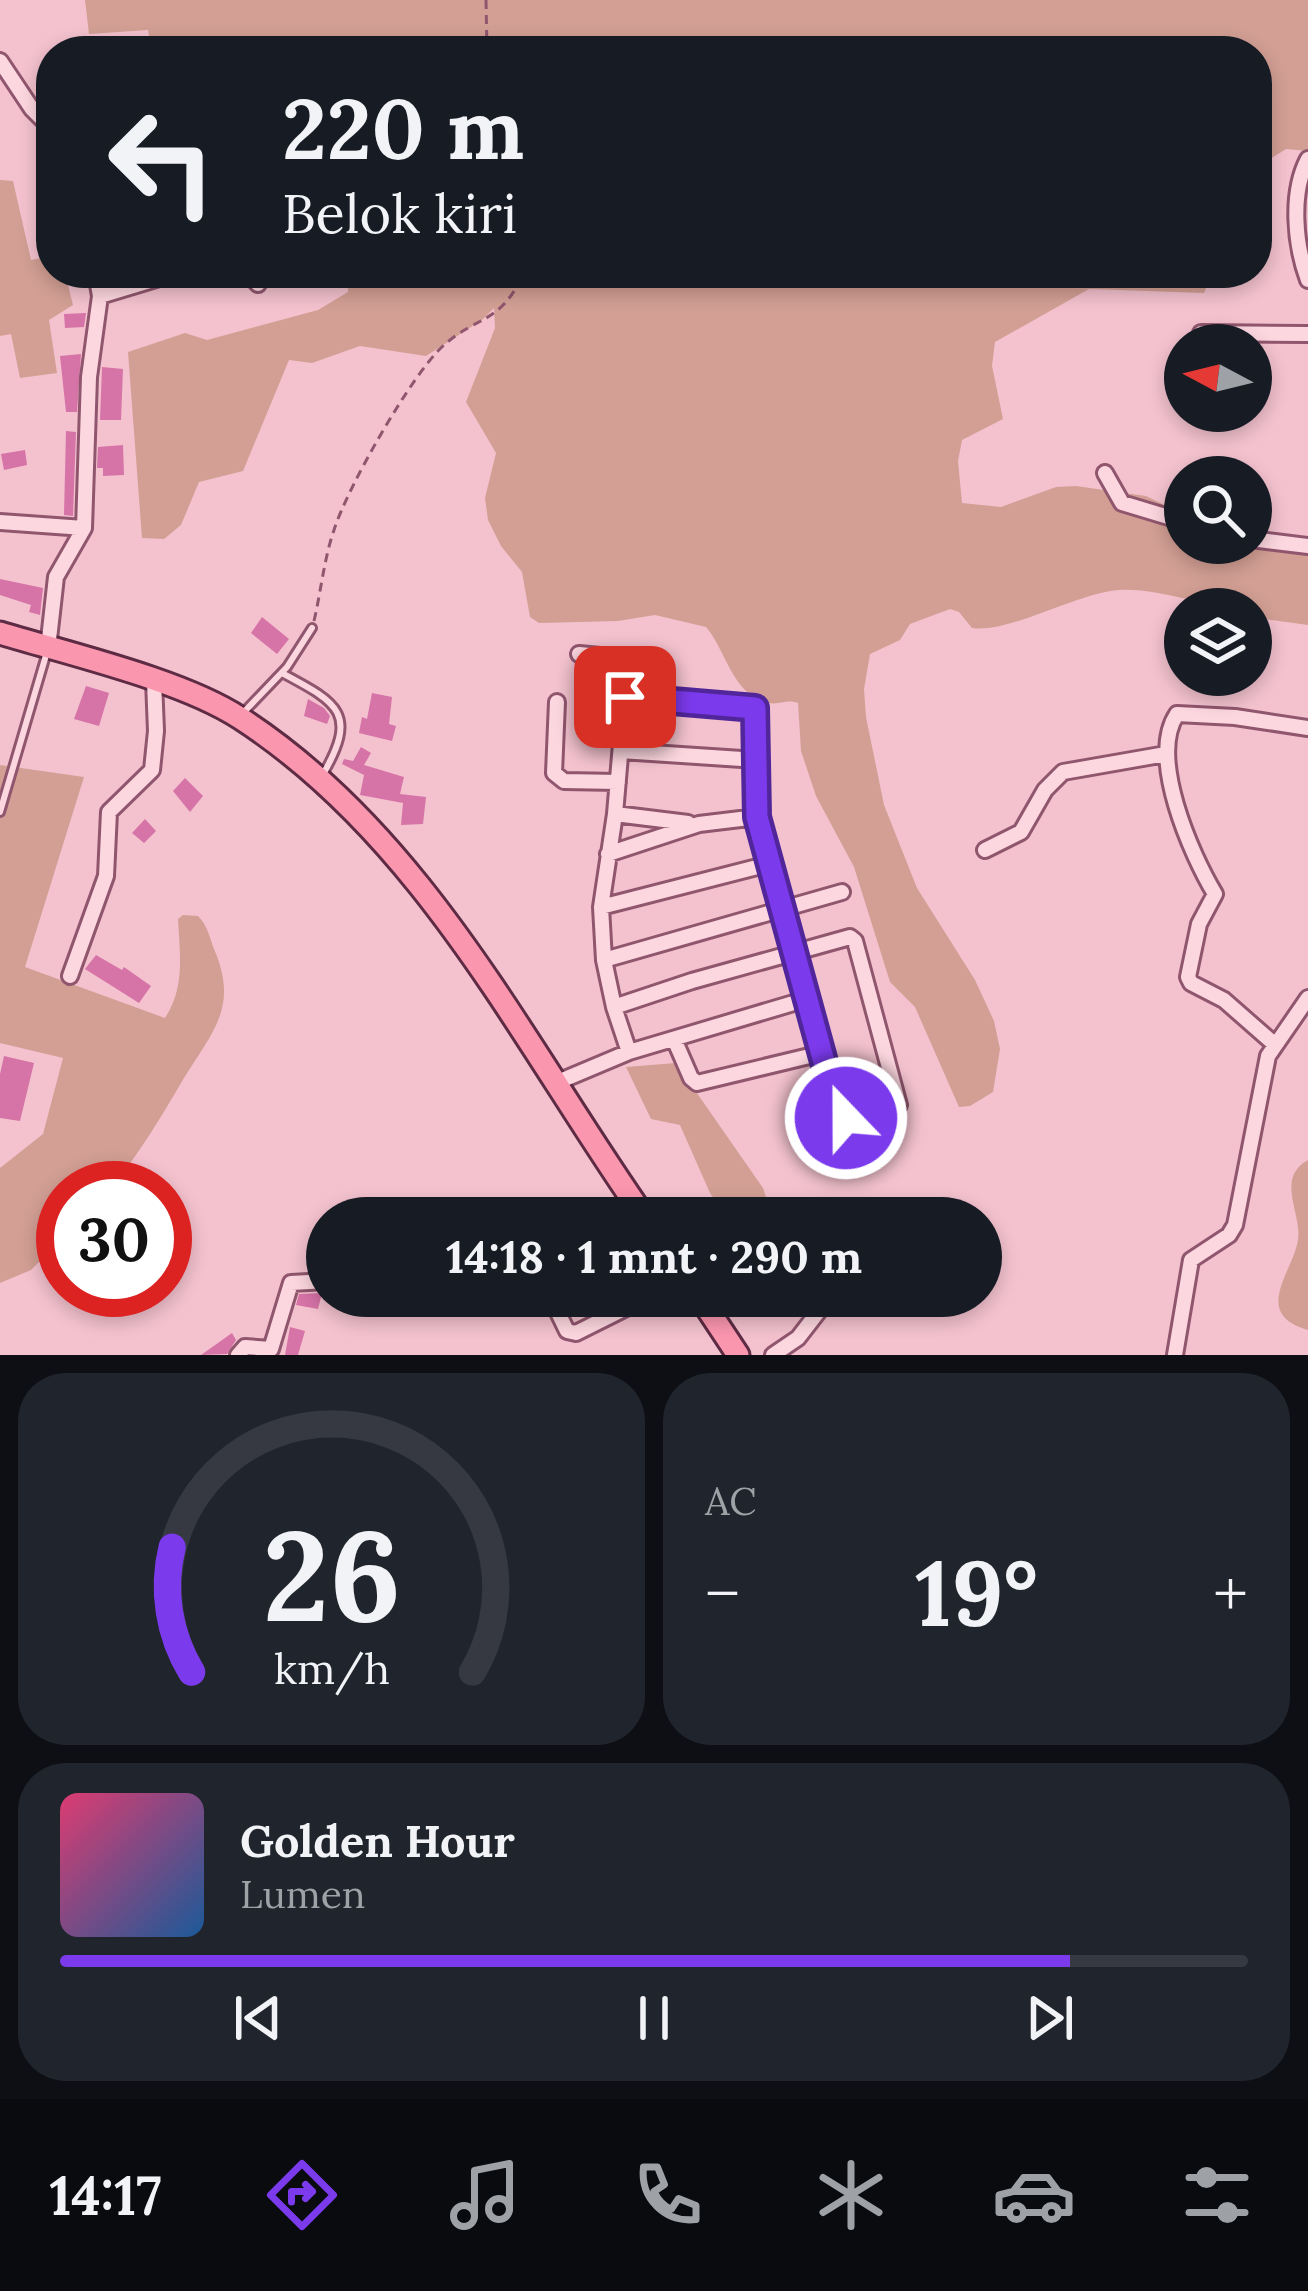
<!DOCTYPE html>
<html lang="id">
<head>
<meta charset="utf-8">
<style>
  body { margin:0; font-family:Lora,serif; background:#20242c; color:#f1f3f6; height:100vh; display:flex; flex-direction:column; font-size:45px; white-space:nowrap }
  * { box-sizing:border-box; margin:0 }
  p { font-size:39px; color:#9ea1a6 }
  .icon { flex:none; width:66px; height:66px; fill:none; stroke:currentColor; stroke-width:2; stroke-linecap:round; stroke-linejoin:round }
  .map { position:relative; height:1355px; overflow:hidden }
  .side { display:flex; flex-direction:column; gap:18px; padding:18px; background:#0d0f14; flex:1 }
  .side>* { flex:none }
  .hud { position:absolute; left:36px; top:36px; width:1236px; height:252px; border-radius:48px; box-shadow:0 6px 18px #0003; background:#171b24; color:#f1f3f6; overflow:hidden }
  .needle { width:78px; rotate:277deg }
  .fabs { position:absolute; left:1164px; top:324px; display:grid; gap:24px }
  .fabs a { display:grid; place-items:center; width:108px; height:108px; border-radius:50%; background:#171b24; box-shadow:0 6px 18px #0003; font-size:60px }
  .speed { position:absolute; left:36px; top:1161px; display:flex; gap:24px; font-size:60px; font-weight:700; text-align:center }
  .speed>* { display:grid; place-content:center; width:156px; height:156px; border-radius:50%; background:#171b24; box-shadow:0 6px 18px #0003; line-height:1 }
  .speed .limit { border:18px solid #d22; background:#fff; color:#111 }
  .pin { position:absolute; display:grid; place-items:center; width:102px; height:102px; color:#fff; margin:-51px; border-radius:24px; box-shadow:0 6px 18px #0006 }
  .me { position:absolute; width:132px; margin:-66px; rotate:338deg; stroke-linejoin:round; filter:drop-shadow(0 0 9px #0008) }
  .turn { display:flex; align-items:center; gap:42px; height:252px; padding:0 48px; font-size:54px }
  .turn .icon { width:156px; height:156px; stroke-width:2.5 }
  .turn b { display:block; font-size:84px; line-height:102px }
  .big { font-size:90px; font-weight:800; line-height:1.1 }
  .side .widget { flex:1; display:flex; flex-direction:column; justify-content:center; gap:18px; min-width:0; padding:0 42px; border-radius:48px; background:#20242c }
  .side .dial { align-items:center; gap:0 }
  .dial svg { height:312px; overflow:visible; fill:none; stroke:#363941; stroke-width:7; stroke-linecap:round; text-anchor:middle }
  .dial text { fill:#f1f3f6; stroke:none }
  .song { display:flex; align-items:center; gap:36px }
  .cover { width:144px; height:144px; border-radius:18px; background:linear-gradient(135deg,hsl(340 70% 55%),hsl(210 70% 35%)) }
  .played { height:12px; border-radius:6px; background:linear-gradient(90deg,#7c3aed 85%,#363941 85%) }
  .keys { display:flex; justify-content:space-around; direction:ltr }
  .heat { display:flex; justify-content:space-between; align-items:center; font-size:66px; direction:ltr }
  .side .tiles { flex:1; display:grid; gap:18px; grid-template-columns:1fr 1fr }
  .widget:last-child { grid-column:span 2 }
  .trip { position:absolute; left:306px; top:1197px; width:696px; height:120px; border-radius:60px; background:#171b24; box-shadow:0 6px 18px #0003; font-weight:800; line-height:120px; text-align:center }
  .dock { display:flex; height:192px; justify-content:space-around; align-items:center; background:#090b0e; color:#9ea1a6 }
  .dock .icon { width:84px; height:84px }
  .dock .selected { color:#7c3aed }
  .dock b { font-size:54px; color:#f1f3f6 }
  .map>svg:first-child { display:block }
  .green { fill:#d39f94 }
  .building { fill:#d673a7 }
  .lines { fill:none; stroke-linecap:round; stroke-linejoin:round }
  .service-casing { stroke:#90566e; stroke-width:12 }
  .minor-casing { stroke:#90566e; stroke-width:20 }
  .primary-casing { stroke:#5d2b43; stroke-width:27 }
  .path { stroke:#90566e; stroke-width:3; stroke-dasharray:9 6; stroke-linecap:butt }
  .service { stroke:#fdd7e0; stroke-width:6 }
  .minor { stroke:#fdd7e0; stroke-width:14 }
  .primary { stroke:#fb96af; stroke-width:21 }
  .route-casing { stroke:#51269a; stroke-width:30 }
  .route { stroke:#7c3aed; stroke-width:21 }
</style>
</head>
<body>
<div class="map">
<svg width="1308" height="1355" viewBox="0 0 1308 1355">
  <rect width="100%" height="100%" fill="#f3c2ce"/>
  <path class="green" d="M 85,0 L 1308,0 L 1308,151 L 1286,149 L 1257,167 L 1257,51 L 227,51 L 225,45 L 152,51 L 148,30 L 89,34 Z
    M 0,180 L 13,181 L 31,260 L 51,256 L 51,273 L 65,273 L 73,305 L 49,320 L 57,373 L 20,378 L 11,334 L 0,336 Z
    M 347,273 L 1206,273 L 1210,279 L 1204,293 L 1089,289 L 995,342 L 992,366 L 1003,419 L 962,440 L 958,461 L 962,503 L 1001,507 L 1056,487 L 1076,486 L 1146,496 L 1185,515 L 1185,543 L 1251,543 L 1251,532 L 1308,538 L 1308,625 L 1251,617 L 1251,609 C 1207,609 1163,588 1119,590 C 1077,593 1008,634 972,628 L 959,612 L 950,609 L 910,624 L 900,640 L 870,654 L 864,689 L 866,717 L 884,805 L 917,888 L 975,980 L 994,1021 L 1000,1049 L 993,1092 L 970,1106 L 959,1107 L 915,1007 L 890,982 L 854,867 L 816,796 L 801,751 L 798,703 C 785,699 781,705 769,703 C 733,697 726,650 706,627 L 655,615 L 618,621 L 539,623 L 530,617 L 522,572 L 501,546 L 488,520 L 485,498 L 496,453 L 466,402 L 495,328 L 494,308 L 482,320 L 426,356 L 360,346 L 312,363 L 289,360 L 243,471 L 199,482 L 181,525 L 164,539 L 142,538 L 128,352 L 185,333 L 207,340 L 318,310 L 348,292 Z
    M 0,765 L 84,777 L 25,967 L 165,1018 C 185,987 180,956 178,919 L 183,915 L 198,916 C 208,926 209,936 214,949 C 239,1007 213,1031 184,1078 C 161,1117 140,1153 111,1188 L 63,1188 L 63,1238 L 31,1270 L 0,1283 L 0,1168 L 43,1134 L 63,1058 L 0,1043 Z
    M 676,1063 L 763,1188 L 773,1218 L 727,1218 L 710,1193 L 680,1125 L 651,1119 L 626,1067 Z
    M 1308,1160 L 1308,1330 C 1251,1314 1293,1272 1298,1240 C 1302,1213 1275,1178 1308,1160 Z"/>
  <path class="building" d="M 86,313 L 84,327 L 65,328 L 64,314 Z
    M 81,354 L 77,412 L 66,412 L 60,356 Z
    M 102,367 L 123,369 L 121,420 L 100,420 Z
    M 66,431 L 76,432 L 73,516 L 64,515 Z
    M 123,445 L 124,475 L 103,476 L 103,468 L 97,468 L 98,447 Z
    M 25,450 L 27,465 L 4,470 L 1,454 Z
    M 0,579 L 43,588 L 40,615 L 29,612 L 31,605 L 0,595 Z
    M 262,617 L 289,639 L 277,654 L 251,633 Z
    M 86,686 L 109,693 L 99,726 L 74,719 Z
    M 372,693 L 392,697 L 389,724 L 396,726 L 392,741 L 359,733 L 362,717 L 367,719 Z
    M 308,699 L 324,708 L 330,716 L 327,724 L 304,716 Z
    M 361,747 L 371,753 L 364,765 L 404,777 L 400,794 L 426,797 L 423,824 L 401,825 L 403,803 L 360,795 L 364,775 L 342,764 L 344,759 L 353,761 Z
    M 185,778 L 203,796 L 190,812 L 173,791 Z
    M 145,819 L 156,831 L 144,843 L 132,833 Z
    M 96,955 L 122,970 L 124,967 L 151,986 L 139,1003 L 85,969 Z
    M 4,1056 L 34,1063 L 20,1121 L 0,1118 L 0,1074 Z
    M 322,1293 L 318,1309 L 296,1305 L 299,1294 Z
    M 290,1327 L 305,1331 L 298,1355 L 285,1355 Z
    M 232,1333 L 236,1340 L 227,1354 L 201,1355 Z"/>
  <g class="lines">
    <defs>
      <path id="service" d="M 282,673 C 338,703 359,713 322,776
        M 243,713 L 287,667 L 312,628
        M 0,812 L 47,652"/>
      <path id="minor" d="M 0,61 L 32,109 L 51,128
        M 1308,159 C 1290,193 1295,245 1308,280
        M 248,273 L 258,284
        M 100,296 L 176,273
        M 1201,333 L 1308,334
        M 1105,473 L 1122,503 L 1185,522
        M 0,522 L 84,528
        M 1251,539 L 1308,546
        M 48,648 L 56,577 L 84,528 L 89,377 L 100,296 L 96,273
        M 579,654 L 622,658 L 627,665 L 625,697
        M 557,702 L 554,773 L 564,781 L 618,782
        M 621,751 L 757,760
        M 615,814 L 688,823
        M 985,850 L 1021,832 L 1045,790 L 1063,772 L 1166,754
        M 608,854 L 699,824 L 757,817
        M 601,907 L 769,864
        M 604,960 L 842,892
        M 70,976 L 106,876 L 109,812 L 152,770 L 156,731 L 154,681
        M 614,1007 L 692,981 L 850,937 L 855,941 L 899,1105 L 846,1118 L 838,1113 L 757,817 L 757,714 L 750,705 L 625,697 L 615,814 L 601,907 L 604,960 L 614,1007 L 629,1052
        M 674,1039 L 691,1078 L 697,1083 L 822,1053
        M 1273,1043 L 1224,1000 L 1191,983 L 1188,977 L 1199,924 L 1215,894 C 1191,854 1148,757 1177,714 L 1235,717 L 1308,728
        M 553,1084 L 629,1052 L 807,999
        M 550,1296 L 567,1331 L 576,1333 L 650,1296
        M 238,1355 L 245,1347 L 271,1349 L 291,1283 L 327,1281
        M 773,1355 L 798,1338 L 822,1307
        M 1175,1355 L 1191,1260 L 1229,1235 L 1235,1225 L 1268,1056 L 1308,998"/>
      <path id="primary" d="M 0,633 C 69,654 182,680 240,718 C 424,837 523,1044 645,1218
        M 699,1296 L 738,1355"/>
    </defs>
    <use href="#service" class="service-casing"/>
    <use href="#minor" class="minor-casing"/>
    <use href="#primary" class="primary-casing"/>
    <path class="path" d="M 486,0 L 487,51
      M 314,621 C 321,591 324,559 334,530 C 347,488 412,374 443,346 C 478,314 499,326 524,273"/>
    <use href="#service" class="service"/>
    <use href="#minor" class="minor"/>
    <use href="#primary" class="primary"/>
  </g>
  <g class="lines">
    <defs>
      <path id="route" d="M 625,697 L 755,708 L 757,817 L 838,1113 L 846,1118"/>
    </defs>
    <use href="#route" class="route-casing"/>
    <use href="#route" class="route"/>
  </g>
</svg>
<div class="fabs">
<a><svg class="needle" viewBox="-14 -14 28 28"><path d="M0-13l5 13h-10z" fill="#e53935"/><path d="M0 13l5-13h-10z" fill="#9ea1a6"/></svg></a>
<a><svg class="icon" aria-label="search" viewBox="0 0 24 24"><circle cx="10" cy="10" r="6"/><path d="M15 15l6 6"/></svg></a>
<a><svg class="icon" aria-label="layers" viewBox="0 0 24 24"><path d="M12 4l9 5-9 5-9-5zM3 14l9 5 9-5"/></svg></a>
</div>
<div class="speed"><div class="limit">30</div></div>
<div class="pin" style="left:625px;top:697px;background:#d93025"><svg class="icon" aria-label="arrive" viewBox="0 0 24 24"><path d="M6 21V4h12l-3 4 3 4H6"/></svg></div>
<svg class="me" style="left:846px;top:1118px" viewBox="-20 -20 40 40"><circle r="17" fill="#7c3aed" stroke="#fff" stroke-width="3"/><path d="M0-11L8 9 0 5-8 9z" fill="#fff"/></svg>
<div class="trip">14:18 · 1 mnt · 290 m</div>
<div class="hud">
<div class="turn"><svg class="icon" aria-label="left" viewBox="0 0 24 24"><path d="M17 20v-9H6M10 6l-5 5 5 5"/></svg><div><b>220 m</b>Belok kiri</div></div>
</div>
</div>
<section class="side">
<div class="tiles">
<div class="widget dial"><svg viewBox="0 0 100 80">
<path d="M14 69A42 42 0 1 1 86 69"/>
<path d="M14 69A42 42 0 0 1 9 37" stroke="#7c3aed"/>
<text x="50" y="56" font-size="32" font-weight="700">26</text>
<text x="50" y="72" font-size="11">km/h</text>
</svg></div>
<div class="widget"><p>AC</p>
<div class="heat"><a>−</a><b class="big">19°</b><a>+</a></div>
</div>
<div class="widget">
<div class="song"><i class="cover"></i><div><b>Golden Hour</b><p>Lumen</p></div></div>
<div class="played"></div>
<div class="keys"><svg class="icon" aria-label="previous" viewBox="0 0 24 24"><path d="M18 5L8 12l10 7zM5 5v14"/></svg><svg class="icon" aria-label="pause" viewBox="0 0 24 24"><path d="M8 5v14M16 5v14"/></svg><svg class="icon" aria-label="next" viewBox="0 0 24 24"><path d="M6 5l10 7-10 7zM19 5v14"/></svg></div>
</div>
</div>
</section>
<nav class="dock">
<b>14:17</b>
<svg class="icon selected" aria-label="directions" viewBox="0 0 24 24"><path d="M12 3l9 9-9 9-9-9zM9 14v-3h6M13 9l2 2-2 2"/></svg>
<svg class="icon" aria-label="music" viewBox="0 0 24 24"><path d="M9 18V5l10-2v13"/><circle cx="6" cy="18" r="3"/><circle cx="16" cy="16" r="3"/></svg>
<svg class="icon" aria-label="phone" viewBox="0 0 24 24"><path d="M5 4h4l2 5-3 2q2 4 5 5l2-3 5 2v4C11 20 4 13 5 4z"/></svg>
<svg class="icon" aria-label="climate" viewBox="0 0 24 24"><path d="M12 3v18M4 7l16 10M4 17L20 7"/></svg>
<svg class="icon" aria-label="car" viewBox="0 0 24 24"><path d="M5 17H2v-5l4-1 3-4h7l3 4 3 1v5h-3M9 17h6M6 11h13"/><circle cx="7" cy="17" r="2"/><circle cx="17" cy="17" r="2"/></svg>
<svg class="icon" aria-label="filters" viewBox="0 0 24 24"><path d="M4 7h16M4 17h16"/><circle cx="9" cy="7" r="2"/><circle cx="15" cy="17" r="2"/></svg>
</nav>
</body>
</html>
